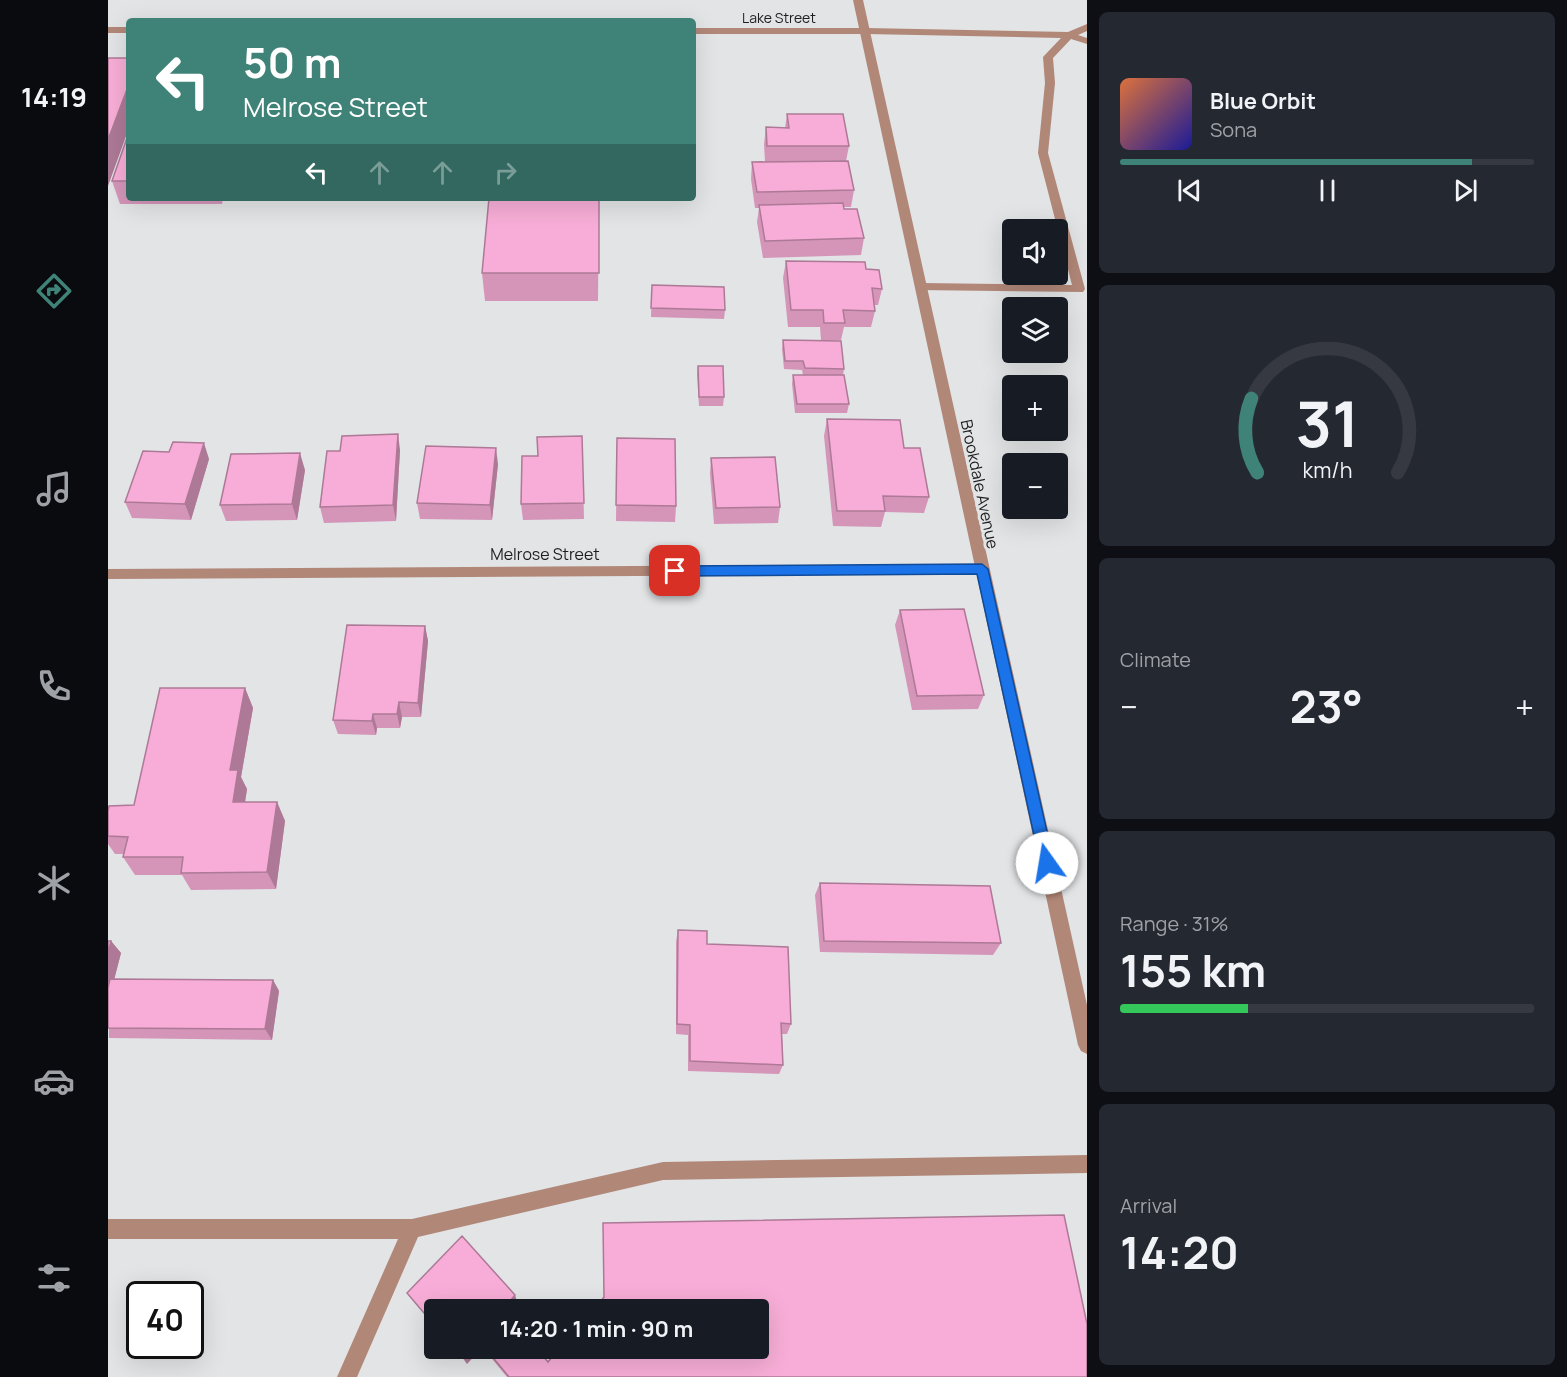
<!DOCTYPE html>
<html lang="en">
<head>
<meta charset="utf-8">
<style>
  body { margin:0; font-family:Manrope,sans-serif; background:#242831; color:#f1f3f6; height:100vh; display:flex; flex-direction:column; font-size:22px; white-space:nowrap }
  * { box-sizing:border-box; margin:0 }
  p { font-size:20px; color:#9ea1a6 }
  .icon { flex:none; width:33px; height:33px; fill:none; stroke:currentColor; stroke-width:2; stroke-linecap:round; stroke-linejoin:round }
  .map { position:relative; flex:1; overflow:hidden }
  .drawer { display:flex; flex-direction:column; gap:12px; padding:12px; background:#0d0f14; width:480px }
  .drawer>* { flex:none }
  .banner { position:absolute; left:18px; top:18px; width:570px; height:183px; border-radius:6px; box-shadow:0 6px 24px #0002; background:#3f8378; color:#fff; overflow:hidden }
  .fabs { position:absolute; left:894px; top:219px; display:grid; gap:12px }
  .fabs a { display:grid; place-items:center; width:66px; height:66px; border-radius:6px; background:#171b24; box-shadow:0 6px 24px #0002; font-size:30px }
  .speed { position:absolute; left:18px; top:1281px; display:flex; gap:12px; font-size:30px; font-weight:700; text-align:center }
  .speed>* { display:grid; place-content:center; width:78px; height:78px; border-radius:50%; background:#171b24; box-shadow:0 6px 24px #0002; line-height:1 }
  .speed .limit { border:3px solid #111; border-radius:9px; background:#fff; color:#111 }
  .pin { position:absolute; display:grid; place-items:center; width:51px; height:51px; color:#fff; margin:-26px; border-radius:12px; box-shadow:0 3px 9px #0006 }
  .me { position:absolute; width:66px; margin:-33px; rotate:347deg; stroke-linejoin:round; filter:drop-shadow(0 0 4px #0008) }
  .turn { display:flex; align-items:center; gap:21px; height:126px; padding:0 18px; font-size:27px }
  .turn .icon { width:78px; height:78px; stroke-width:2.5 }
  .turn b { display:block; font-size:42px; line-height:51px }
  .lanes { display:flex; align-items:center; height:57px; padding:0 18px; background:#0003; justify-content:center; gap:30px; direction:ltr }
  .lanes .off { opacity:.35 }
  .big { font-size:45px; font-weight:700; line-height:1.1 }
  .drawer .card { flex:1; display:flex; flex-direction:column; justify-content:center; gap:9px; min-width:0; padding:0 21px; border-radius:9px; background:#242831 }
  .drawer .dial { align-items:center; gap:0 }
  .dial svg { height:156px; overflow:visible; fill:none; stroke:#363941; stroke-width:7; stroke-linecap:round; text-anchor:middle }
  .dial text { fill:#f1f3f6; stroke:none }
  .song { display:flex; align-items:center; gap:18px }
  .cover { width:72px; height:72px; border-radius:9px; background:linear-gradient(135deg,hsl(20 70% 55%),hsl(240 70% 35%)) }
  .played { height:6px; border-radius:3px; background:linear-gradient(90deg,#3f8378 85%,#363941 85%) }
  .keys { display:flex; justify-content:space-around; direction:ltr }
  .heat { display:flex; justify-content:space-between; align-items:center; font-size:33px; direction:ltr }
  .charge { height:9px; border-radius:4px; background:linear-gradient(90deg,#34c759 31%,#363941 0) }
  .trip { position:absolute; left:316px; top:1299px; width:345px; height:60px; border-radius:6px; background:#171b24; box-shadow:0 6px 24px #0002; font-weight:700; line-height:60px; text-align:center }
  main { display:flex; flex:1; min-height:0 }
  .tab-bar { display:flex; flex-direction:column; width:108px; justify-content:space-around; align-items:center; background:#090b0e; color:#9ea1a6 }
  .tab-bar .icon { width:42px; height:42px }
  .tab-bar .active { color:#3f8378 }
  .tab-bar b { font-size:27px; color:#f1f3f6 }
  .map>svg:first-child { display:block }
  .lines { fill:none; stroke-linecap:round; stroke-linejoin:round }
  .service { fill:#b18778; fill-rule:evenodd }
  .minor { fill:#b18778; fill-rule:evenodd }
  .tertiary { fill:#b18778; fill-rule:evenodd }
  .wall { fill:#d495b9 }
  .shaded-wall { fill:#ad7996 }
  .building { fill:#f7add7; stroke:#ad7996; stroke-width:1.5 }
  .route { fill:#1a73e8; stroke:#114b97; stroke-width:1.5 }
  .labels { text-anchor:middle; stroke-width:6; stroke-linejoin:round; paint-order:stroke }
  .far-street-label { font-size:14px; fill:#1d1e1f; stroke:#e2e4e6 }
  .street-label { font-size:16px; fill:#1d1e1f; stroke:#e2e4e6 }
</style>
</head>
<body>
<main>
<nav class="tab-bar">
<b>14:19</b>
<svg class="icon active" aria-label="directions" viewBox="0 0 24 24"><path d="M12 3l9 9-9 9-9-9zM9 14v-3h6M13 9l2 2-2 2"/></svg>
<svg class="icon" aria-label="music" viewBox="0 0 24 24"><path d="M9 18V5l10-2v13"/><circle cx="6" cy="18" r="3"/><circle cx="16" cy="16" r="3"/></svg>
<svg class="icon" aria-label="phone" viewBox="0 0 24 24"><path d="M5 4h4l2 5-3 2q2 4 5 5l2-3 5 2v4C11 20 4 13 5 4z"/></svg>
<svg class="icon" aria-label="climate" viewBox="0 0 24 24"><path d="M12 3v18M4 7l16 10M4 17L20 7"/></svg>
<svg class="icon" aria-label="car" viewBox="0 0 24 24"><path d="M5 17H2v-5l4-1 3-4h7l3 4 3 1v5h-3M9 17h6M6 11h13"/><circle cx="7" cy="17" r="2"/><circle cx="17" cy="17" r="2"/></svg>
<svg class="icon" aria-label="filters" viewBox="0 0 24 24"><path d="M4 7h16M4 17h16"/><circle cx="9" cy="7" r="2"/><circle cx="15" cy="17" r="2"/></svg>
</nav>
<div class="map">
<svg width="979" height="1377" viewBox="0 0 979 1377">
  <rect width="100%" height="100%" fill="#e2e4e6"/>
  <g class="lines">
    <path class="service" d="M 979,24 L 979,31 L 970,35 L 979,38 L 979,44 L 963,39 L 945,58 L 947,83 L 940,153 L 977,289 L 975,292 L 809,290 L 809,284 L 813,283 L 964,285 L 930,153 L 937,83 L 935,57 L 953,38 L 758,34 L 753,31 L 758,28 L 960,32 Z
      M 979,1155 L 979,1173 L 555,1180 L 310,1237 L 249,1377 L 229,1377 L 290,1239 L 0,1239 L 0,1219 L 304,1219 L 555,1162 Z"/>
    <path class="minor" d="M 0,27 L 21,27 L 21,33 L 0,33 Z
      M 585,28 L 758,28 L 763,31 L 758,34 L 585,34 Z
      M 874,564 L 881,569 L 874,574 L 0,579 L 0,569 Z"/>
    <path class="tertiary" d="M 745,0 L 755,0 L 979,1005 L 979,1054 L 973,1051 L 970,1045 Z"/>
  </g>
  <path class="wall" d="M 679,114 L 741,146 L 738,161 L 746,190 L 743,207 L 736,207 L 736,209 L 756,238 L 753,255 L 655,258 L 649,222 L 651,208 L 647,208 L 643,179 L 644,162 L 657,162 L 656,144 L 658,127 L 677,128 Z
    M 21,132 L 21,198 L 115,198 L 114,204 L 12,204 L 4,181 Z
    M 491,198 L 490,301 L 377,301 L 374,273 Z
    M 678,261 L 758,269 L 774,289 L 770,305 L 766,305 L 767,311 L 763,327 L 736,327 L 733,340 L 713,340 L 712,327 L 680,327 L 675,278 Z
    M 544,285 L 617,310 L 616,319 L 543,317 Z
    M 675,340 L 736,369 L 735,375 L 741,404 L 739,413 L 687,413 L 684,384 L 685,375 L 695,375 L 694,370 L 676,369 L 674,349 Z
    M 590,366 L 616,397 L 615,406 L 591,406 L 589,374 Z
    M 719,419 L 796,448 L 821,497 L 816,513 L 777,512 L 773,527 L 725,526 L 716,436 Z
    M 474,436 L 476,519 L 415,520 L 413,504 L 430,456 Z
    M 509,438 L 568,506 L 567,522 L 508,521 Z
    M 292,450 L 288,521 L 216,523 L 212,507 Z
    M 603,458 L 672,507 L 670,523 L 606,524 L 602,474 Z
    M 101,459 L 83,520 L 24,518 L 17,502 Z
    M 390,464 L 384,520 L 312,519 L 309,503 Z
    M 197,470 L 189,520 L 118,521 L 112,505 Z
    M 792,610 L 876,695 L 870,709 L 804,710 L 787,625 Z
    M 317,626 L 320,641 L 313,717 L 294,717 L 292,728 L 269,728 L 268,735 L 230,734 L 225,720 Z
    M 137,688 L 145,708 L 133,777 L 139,789 L 137,802 L 169,802 L 177,821 L 168,889 L 83,890 L 74,875 L 27,875 L 15,857 L 16,854 L 7,854 L 0,844 L 0,811 L 26,805 Z
    M 712,883 L 893,943 L 885,955 L 712,952 L 707,895 Z
    M 570,930 L 599,944 L 683,1024 L 679,1034 L 674,1034 L 675,1065 L 671,1074 L 580,1071 L 580,1035 L 568,1034 L 568,942 Z
    M 0,941 L 3,941 L 13,953 L 6,979 L 165,980 L 171,991 L 164,1040 L 1,1038 Z
    M 375,1348 L 428,1348 L 440,1362 L 979,1377 L 399,1377 Z"/>
  <path class="shaded-wall" d="M 21,84 L 21,128 L 0,186 L 0,140 Z
    M 290,434 L 292,450 L 288,521 L 285,505 Z
    M 96,443 L 101,459 L 83,520 L 77,504 Z
    M 388,448 L 390,464 L 384,520 L 382,505 Z
    M 192,453 L 197,470 L 189,520 L 184,504 Z
    M 317,626 L 320,641 L 313,717 L 310,703 Z
    M 137,688 L 145,708 L 133,777 L 139,789 L 134,821 L 125,802 L 122,770 Z
    M 291,702 L 294,717 L 292,728 L 289,714 Z
    M 265,714 L 269,728 L 268,735 L 264,721 Z
    M 169,802 L 177,821 L 168,889 L 159,872 Z
    M 3,941 L 13,953 L 0,1004 L 0,954 Z
    M 165,980 L 171,991 L 164,1040 L 157,1029 Z
    M 407,1295 L 410,1304 L 406,1310 L 395,1310 Z
    M 362,1348 L 374,1348 L 359,1364 L 354,1357 Z"/>
  <path class="building" d="M 0,58 L 21,58 L 21,84 L 0,140 Z
    M 679,114 L 735,114 L 741,146 L 659,146 L 658,127 L 681,128 Z
    M 21,132 L 21,181 L 4,181 Z
    M 740,161 L 746,190 L 649,192 L 644,162 Z
    M 381,198 L 491,198 L 491,273 L 374,273 Z
    M 735,203 L 736,209 L 749,209 L 756,238 L 657,241 L 651,205 Z
    M 678,261 L 757,262 L 758,269 L 771,270 L 774,289 L 764,288 L 767,311 L 735,310 L 737,323 L 716,323 L 715,310 L 683,310 Z
    M 544,285 L 616,287 L 617,310 L 543,308 Z
    M 675,340 L 733,341 L 736,369 L 697,368 L 695,361 L 677,361 Z
    M 590,366 L 615,366 L 616,397 L 591,397 Z
    M 685,375 L 736,375 L 741,404 L 689,404 Z
    M 719,419 L 792,420 L 796,448 L 812,448 L 821,497 L 775,496 L 777,511 L 729,511 Z
    M 290,434 L 285,505 L 212,507 L 219,451 L 232,451 L 234,436 Z
    M 474,436 L 476,503 L 413,504 L 414,456 L 430,456 L 429,437 Z
    M 509,438 L 567,439 L 568,506 L 508,505 Z
    M 65,442 L 96,443 L 77,504 L 17,502 L 35,451 L 61,452 Z
    M 318,446 L 388,448 L 382,505 L 309,503 Z
    M 192,453 L 184,504 L 112,505 L 123,454 Z
    M 667,457 L 672,507 L 608,508 L 603,458 Z
    M 856,609 L 876,695 L 809,696 L 792,610 Z
    M 239,625 L 317,626 L 310,703 L 291,702 L 289,714 L 265,714 L 264,721 L 225,720 Z
    M 52,688 L 137,688 L 122,770 L 130,770 L 125,802 L 169,802 L 159,872 L 73,873 L 75,857 L 15,857 L 20,837 L 0,836 L 0,811 L 1,806 L 26,805 Z
    M 712,883 L 882,886 L 893,943 L 716,941 Z
    M 570,930 L 599,931 L 599,944 L 680,947 L 683,1024 L 673,1023 L 675,1065 L 582,1061 L 582,1025 L 569,1024 Z
    M 0,941 L 3,941 L 0,954 Z
    M 2,979 L 165,980 L 157,1029 L 0,1028 L 0,988 Z
    M 956,1215 L 979,1324 L 979,1377 L 401,1377 L 377,1348 L 428,1348 L 440,1362 L 451,1348 L 651,1348 L 651,1310 L 486,1310 L 496,1297 L 495,1223 Z
    M 354,1236 L 407,1295 L 395,1310 L 327,1310 L 327,1326 L 299,1293 Z
    M 347,1348 L 362,1348 L 354,1357 Z"/>
  <path class="route" d="M 874,564 L 880,569 L 946,863 L 939,870 L 932,863 L 869,574 L 567,576 L 560,571 L 567,566 Z"/>
  <g class="labels">
    <g class="far-street-label">
      <text x="671" y="23">Lake Street</text>
    </g>
    <g class="street-label">
      <text transform="translate(872 484) rotate(78)" y="6">Brookdale Avenue</text>
      <text x="437" y="560">Melrose Street</text>
    </g>
  </g>
</svg>
<div class="fabs">
<a><svg class="icon" aria-label="sound" viewBox="0 0 24 24"><path d="M4 9h4l5-4v14l-5-4H4zM17 9q2 3 0 6"/></svg></a>
<a><svg class="icon" aria-label="layers" viewBox="0 0 24 24"><path d="M12 4l9 5-9 5-9-5zM3 14l9 5 9-5"/></svg></a>
<a>+</a>
<a>−</a>
</div>
<div class="speed"><div class="limit">40</div></div>
<div class="pin" style="left:567px;top:571px;background:#d93025"><svg class="icon" aria-label="arrive" viewBox="0 0 24 24"><path d="M6 21V4h12l-3 4 3 4H6"/></svg></div>
<svg class="me" style="left:939px;top:863px" viewBox="-20 -20 40 40"><circle r="19" fill="#fff"/><path d="M0-13L10 11 0 6-10 11z" fill="#1a73e8"/></svg>
<div class="trip">14:20 · 1 min · 90 m</div>
<div class="banner">
<div class="turn"><svg class="icon" aria-label="left" viewBox="0 0 24 24"><path d="M17 20v-9H6M10 6l-5 5 5 5"/></svg><div><b>50 m</b>Melrose Street</div></div>
<div class="lanes"><svg class="icon" aria-label="left" viewBox="0 0 24 24"><path d="M17 20v-9H6M10 6l-5 5 5 5"/></svg><svg class="icon off" aria-label="ahead" viewBox="0 0 24 24"><path d="M12 20V5M6 11l6-6 6 6"/></svg><svg class="icon off" aria-label="ahead" viewBox="0 0 24 24"><path d="M12 20V5M6 11l6-6 6 6"/></svg><svg class="icon off" aria-label="right" viewBox="0 0 24 24"><path d="M7 20v-9h11M14 6l5 5-5 5"/></svg></div>
</div>
</div>
<section class="drawer">
<div class="card">
<div class="song"><i class="cover"></i><div><b>Blue Orbit</b><p>Sona</p></div></div>
<div class="played"></div>
<div class="keys"><svg class="icon" aria-label="previous" viewBox="0 0 24 24"><path d="M18 5L8 12l10 7zM5 5v14"/></svg><svg class="icon" aria-label="pause" viewBox="0 0 24 24"><path d="M8 5v14M16 5v14"/></svg><svg class="icon" aria-label="next" viewBox="0 0 24 24"><path d="M6 5l10 7-10 7zM19 5v14"/></svg></div>
</div>
<div class="card dial"><svg viewBox="0 0 100 80">
<path d="M14 69A42 42 0 1 1 86 69"/>
<path d="M14 69A42 42 0 0 1 11 31" stroke="#3f8378"/>
<text x="50" y="56" font-size="32" font-weight="700">31</text>
<text x="50" y="72" font-size="11">km/h</text>
</svg></div>
<div class="card"><p>Climate</p>
<div class="heat"><a>−</a><b class="big">23°</b><a>+</a></div>
</div>
<div class="card"><p>Range · 31%</p><b class="big">155 km</b><div class="charge"></div></div>
<div class="card"><p>Arrival</p><b class="big">14:20</b></div>
</section>
</main>
</body>
</html>
